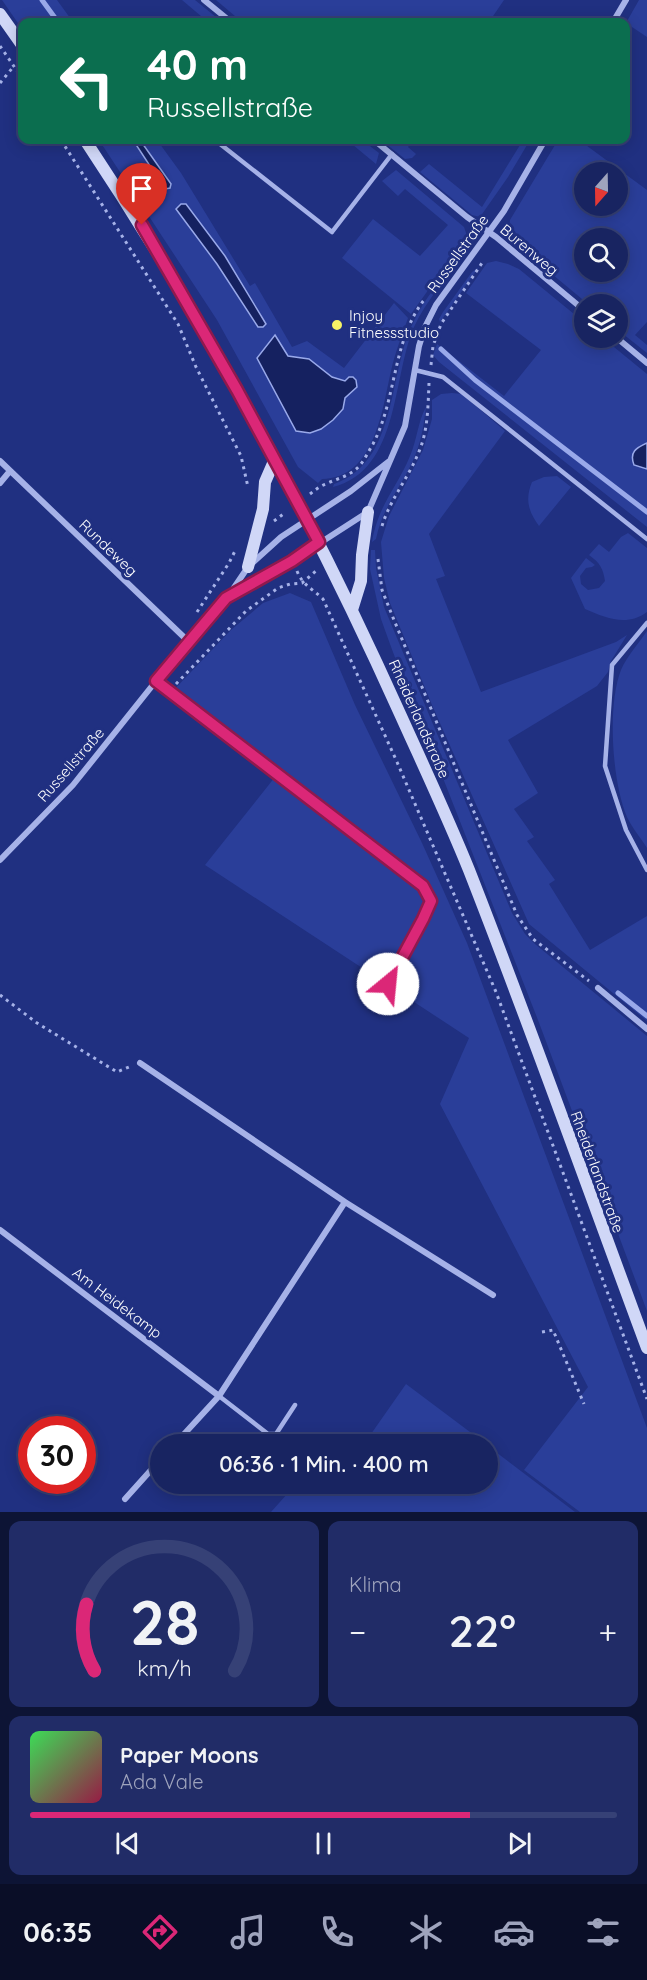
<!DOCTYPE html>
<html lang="de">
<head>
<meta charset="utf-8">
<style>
  body { margin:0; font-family:Quicksand,sans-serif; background:#212c67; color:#f1f3f6; height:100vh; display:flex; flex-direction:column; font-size:22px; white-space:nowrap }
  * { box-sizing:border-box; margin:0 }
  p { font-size:20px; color:#9fa4bd }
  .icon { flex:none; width:33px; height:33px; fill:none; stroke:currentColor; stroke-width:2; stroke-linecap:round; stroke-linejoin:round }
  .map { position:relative; height:1512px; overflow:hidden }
  .sheet { display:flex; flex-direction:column; gap:9px; padding:9px; background:#0d1435; flex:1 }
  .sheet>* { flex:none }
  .hud { position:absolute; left:18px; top:18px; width:612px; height:126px; border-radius:12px; box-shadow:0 3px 15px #0003,0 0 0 2px #364176; background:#0b6e4f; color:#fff; overflow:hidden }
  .needle { width:39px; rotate:200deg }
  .fabs { position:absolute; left:574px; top:162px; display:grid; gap:12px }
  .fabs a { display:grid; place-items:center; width:54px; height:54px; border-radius:50%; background:#182461; box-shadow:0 3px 15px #0003,0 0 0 2px #364176; font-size:30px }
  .speed { position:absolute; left:18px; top:1416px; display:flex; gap:12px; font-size:30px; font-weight:700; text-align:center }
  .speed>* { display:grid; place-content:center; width:78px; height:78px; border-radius:50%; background:#182461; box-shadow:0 3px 15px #0003,0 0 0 2px #364176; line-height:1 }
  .speed .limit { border:9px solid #d22; background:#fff; color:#111 }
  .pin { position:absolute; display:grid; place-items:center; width:51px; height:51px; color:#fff; margin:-62px -26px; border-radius:50% 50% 50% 0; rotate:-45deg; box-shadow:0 0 6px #0007 }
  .pin .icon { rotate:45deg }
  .me { position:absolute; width:66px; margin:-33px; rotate:28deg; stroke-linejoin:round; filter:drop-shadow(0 0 4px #0008) }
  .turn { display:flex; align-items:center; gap:21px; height:126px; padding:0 30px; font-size:27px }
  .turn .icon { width:78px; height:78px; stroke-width:2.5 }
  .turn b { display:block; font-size:42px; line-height:51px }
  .big { font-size:45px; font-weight:600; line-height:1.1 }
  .sheet .card { flex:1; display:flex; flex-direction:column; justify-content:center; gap:9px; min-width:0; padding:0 21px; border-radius:12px; background:#212c67 }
  .sheet .dial { align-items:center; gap:0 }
  .dial svg { height:156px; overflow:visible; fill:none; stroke:#364176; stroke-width:7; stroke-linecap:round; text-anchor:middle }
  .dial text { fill:#f1f3f6; stroke:none }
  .song { display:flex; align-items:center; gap:18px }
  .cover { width:72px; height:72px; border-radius:9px; background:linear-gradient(135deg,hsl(130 70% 55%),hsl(340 70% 35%)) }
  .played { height:6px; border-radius:3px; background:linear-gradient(90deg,#db2777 75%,#364176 75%) }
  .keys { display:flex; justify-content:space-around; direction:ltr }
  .heat { display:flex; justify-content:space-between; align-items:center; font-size:33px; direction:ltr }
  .sheet .tiles { flex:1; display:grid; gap:9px; grid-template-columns:1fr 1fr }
  .card:last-child { grid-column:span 2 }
  .trip { position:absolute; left:150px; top:1434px; width:348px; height:60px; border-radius:30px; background:#182461; box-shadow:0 3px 15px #0003,0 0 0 2px #364176; font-weight:600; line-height:60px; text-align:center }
  .dock { display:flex; height:96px; justify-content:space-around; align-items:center; background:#0a0e27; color:#9fa4bd }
  .dock .icon { width:42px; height:42px }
  .dock .active { color:#db2777 }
  .dock b { font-size:27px; color:#f1f3f6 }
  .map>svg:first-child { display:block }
  .green { fill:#2a3e99; fill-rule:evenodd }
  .water { fill:#152160; stroke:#99a9ea; stroke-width:1.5 }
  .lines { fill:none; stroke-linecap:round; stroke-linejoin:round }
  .stream { stroke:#99a9ea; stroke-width:5 }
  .path { stroke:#a6b2e8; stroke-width:3; stroke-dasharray:3 4.5; stroke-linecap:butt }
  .service { stroke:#a6b2e8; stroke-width:4.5 }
  .minor { stroke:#a6b2e8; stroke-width:6 }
  .secondary { stroke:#d0d7f7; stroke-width:12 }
  .route-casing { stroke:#8e194d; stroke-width:15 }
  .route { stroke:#db2777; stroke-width:10 }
  .poi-dot { fill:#f6f366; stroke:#203081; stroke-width:2 }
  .labels { text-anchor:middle; stroke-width:6; stroke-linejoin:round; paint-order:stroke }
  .street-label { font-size:15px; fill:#fff; stroke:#203081 }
  .poi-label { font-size:15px; fill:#fff; stroke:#203081; text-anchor:start }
</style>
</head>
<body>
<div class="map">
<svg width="647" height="1512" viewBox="0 0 647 1512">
  <rect width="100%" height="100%" fill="#203081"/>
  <path class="green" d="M 2,0 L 57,0 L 73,22 L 22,22 L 22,29 Z
    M 182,0 L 195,0 L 222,22 L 208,22 Z
    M 216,0 L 504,0 L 489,22 L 242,22 Z
    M 639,0 L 647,0 L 647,37 L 626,23 Z
    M 99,140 L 157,140 L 181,173 L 250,286 L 255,283 L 292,347 L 307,341 L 344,368 L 394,303 L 408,318 C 402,335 395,353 391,371 C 382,410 375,478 322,479 L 318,483 L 298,467 L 217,320 Z
    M 347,140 L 362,140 L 379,153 L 376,164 Z
    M 381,140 L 413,140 L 408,147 L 416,154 L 412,158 L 405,159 Z
    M 523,140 L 530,140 L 508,177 L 480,217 L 472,215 L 420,172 L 429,164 L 482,207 Z
    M 558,140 L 579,140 L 647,190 L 647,322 L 635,335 L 647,345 L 647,353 L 618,330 L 618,304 L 588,304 L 511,240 L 508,233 L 510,220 ZM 585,172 L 618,172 L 618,206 L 585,206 ZM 585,238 L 618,238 L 618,272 L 585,272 Z
    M 396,170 L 464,227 L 467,236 L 411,314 L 342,258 L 373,219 L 420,256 L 448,225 L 405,189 L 398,196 L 382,181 Z
    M 469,245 L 467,251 C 449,275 427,299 414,327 C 392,377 400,470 333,487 L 334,484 C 398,462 388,373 413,323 C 426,294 450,270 469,245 Z
    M 496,261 L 508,264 L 519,269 L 585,323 L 585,338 L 603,338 L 647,374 L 647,527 L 439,362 L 433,355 L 437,344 L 504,396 L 541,350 L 466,293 L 487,263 Z
    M 479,267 L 440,322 L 439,319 L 443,312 L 472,272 Z
    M 452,393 L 462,394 L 505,431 L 429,534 L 445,576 L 436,579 L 481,692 L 616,642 L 627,635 L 611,661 L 608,672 L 597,686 L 508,740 L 538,793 L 514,809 L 534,837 L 527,841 L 555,880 L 549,884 L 590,950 L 647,916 L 647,1021 L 529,924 L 432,705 L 390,603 L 384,578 L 381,542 L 389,516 L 423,450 L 432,419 L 432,400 L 441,394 Z
    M 426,407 C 424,423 422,438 416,453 C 404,485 383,504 376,539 L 372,542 C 378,505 397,488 410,456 C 417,440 418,421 426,407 Z
    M 557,476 L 571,487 L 539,526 C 528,511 525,499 532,482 L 544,477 Z
    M 628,533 L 647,548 L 647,612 C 627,627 606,618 585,609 L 571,578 L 586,558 L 595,565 L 592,567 L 586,568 L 580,576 L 581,584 L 588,590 L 599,588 L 605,581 C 603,568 600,563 589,555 L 599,544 L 609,552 L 621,537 Z
    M 371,550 L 375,550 L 376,568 L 384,607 L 512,913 L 525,934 L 535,944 L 647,1036 L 647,1311 L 538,1020 L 441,773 L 414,709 L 390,644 L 381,619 L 370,569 Z
    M 290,593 L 311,602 L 355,705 L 422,843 L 467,943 L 647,1428 L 647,1512 L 580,1512 L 524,1470 L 588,1387 L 440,1104 L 469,1038 L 205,865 L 275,777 L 169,695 L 231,630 L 263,603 Z
    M 647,631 L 647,848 C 641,838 632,828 627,817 C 612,782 607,705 621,670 C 627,656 639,643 647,631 Z
    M 406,1384 L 486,1444 L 364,1444 Z
    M 488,1446 L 575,1512 L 271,1512 L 296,1484 L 488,1484 Z"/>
  <path class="water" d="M 133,140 L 140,140 L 171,184 L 170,188 L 165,189 Z
    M 181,204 L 186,204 L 225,256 L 266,324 L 263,327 L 258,327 L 217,264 L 176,209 Z
    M 275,335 L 288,356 L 309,359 L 332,377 L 345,381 L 349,377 L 353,377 L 356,380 L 357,387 L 345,398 L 343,409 L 333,420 L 321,429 L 310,433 L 296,431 L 257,358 Z
    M 647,443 L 647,469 L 634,465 C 629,452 636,448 647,443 Z"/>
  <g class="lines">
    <path class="stream" d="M 42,0 L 58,22
      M 441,349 L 475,380 L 647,512
      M 618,993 L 647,1016"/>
    <path class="path" d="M 0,46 L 22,78
      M 0,83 L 14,66
      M 61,140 L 178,324 L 196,367 L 241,456 L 248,487
      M 431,365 L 433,346 L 441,324 L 484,260
      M 310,494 C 315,490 320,486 326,484 C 336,479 346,477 355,470 C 363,464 368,452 373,444 C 397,398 392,342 424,300
      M 274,521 L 286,512
      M 382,526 C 390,499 410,476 420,449 C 428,429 428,405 429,383
      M 378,559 L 382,590 L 394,620 L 517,915 L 533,939 L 589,981
      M 297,571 C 303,586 312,588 323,599 L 397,762 L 496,992 L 647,1399
      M 197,612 L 229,563 L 236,549
      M 176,684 L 246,611 L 278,588 L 290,584 L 302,583 L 317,570
      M 0,995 L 37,1023 L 117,1072 L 129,1067
      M 542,1332 L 553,1330 L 584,1404"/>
    <path class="service" d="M 215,140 L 332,232 L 392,154
      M 415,370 L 443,377 L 647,539
      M 647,623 L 612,665 L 605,766 L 626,830 L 647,870
      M 219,1396 L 268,1434 L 276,1434 L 295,1405"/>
    <path class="minor" d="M 204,0 L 231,22
      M 613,22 L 626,0
      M 374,140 L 467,217 L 496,237 L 585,311
      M 617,338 L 647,363
      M 0,461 L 189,642
      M 0,483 L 10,471
      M 227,598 L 292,561 L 368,512 L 405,426 L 419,346 L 425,327 L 436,305 L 504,211 L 545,140
      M 156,681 L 423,886 L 431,901 L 423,919 L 388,984
      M 0,860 L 73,785 L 156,681 L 227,598 L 248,567 L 281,537 L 351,491 L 388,462
      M 598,988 L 647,1029
      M 140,1063 L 345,1202 L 219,1396 L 175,1444
      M 345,1202 L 493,1295
      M 0,1230 L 219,1396
      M 125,1499 L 160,1460"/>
    <path class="secondary" d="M 0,14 L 22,45
      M 85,140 C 206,322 311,516 401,716 C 424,767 448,818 469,870 C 531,1028 588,1189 647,1348
      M 248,567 L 263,509 L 265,482 L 275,459
      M 352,610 L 361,581 L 362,555 L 368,512"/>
  </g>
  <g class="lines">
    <defs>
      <path id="route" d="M 142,225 L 237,390 L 319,542 L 292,561 L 226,598 L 156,681 L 423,886 L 431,901 L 423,919 L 388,984"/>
    </defs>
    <use href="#route" class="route-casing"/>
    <use href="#route" class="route"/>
  </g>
  <circle class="poi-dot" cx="337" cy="325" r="6"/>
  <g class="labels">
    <g class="street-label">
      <text transform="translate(529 250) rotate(40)" y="5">Burenweg</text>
      <text transform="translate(458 254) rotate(-54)" y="5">Russellstraße</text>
      <text transform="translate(108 548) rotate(44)" y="5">Rundeweg</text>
      <text transform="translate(419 719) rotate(66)" y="5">Rheiderlandstraße</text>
      <text transform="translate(71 765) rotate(-49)" y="5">Russellstraße</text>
      <text transform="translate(597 1172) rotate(70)" y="5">Rheiderlandstraße</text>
      <text transform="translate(117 1303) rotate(37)" y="5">Am Heidekamp</text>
    </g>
    <g class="poi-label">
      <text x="349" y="321">Injoy<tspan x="349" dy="17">Fitnessstudio</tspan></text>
    </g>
  </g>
</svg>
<div class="fabs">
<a><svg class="needle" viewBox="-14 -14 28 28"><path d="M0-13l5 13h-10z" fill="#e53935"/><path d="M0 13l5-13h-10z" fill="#9fa4bd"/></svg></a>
<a><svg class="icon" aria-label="search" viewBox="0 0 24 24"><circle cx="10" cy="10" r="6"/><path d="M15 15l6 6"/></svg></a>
<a><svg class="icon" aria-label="layers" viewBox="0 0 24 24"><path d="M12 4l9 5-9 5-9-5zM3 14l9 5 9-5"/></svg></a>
</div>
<div class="speed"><div class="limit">30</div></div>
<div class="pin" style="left:142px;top:225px;background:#d93025"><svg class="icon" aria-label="arrive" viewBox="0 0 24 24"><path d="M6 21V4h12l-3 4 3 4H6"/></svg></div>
<svg class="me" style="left:388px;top:984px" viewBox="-20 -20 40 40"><circle r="19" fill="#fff"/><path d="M0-13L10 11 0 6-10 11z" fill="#db2777"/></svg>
<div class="trip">06:36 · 1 Min. · 400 m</div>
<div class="hud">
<div class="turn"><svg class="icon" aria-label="left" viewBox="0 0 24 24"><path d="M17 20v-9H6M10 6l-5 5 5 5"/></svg><div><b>40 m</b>Russellstraße</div></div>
</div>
</div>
<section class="sheet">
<div class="tiles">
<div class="card dial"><svg viewBox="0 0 100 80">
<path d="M14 69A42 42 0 1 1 86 69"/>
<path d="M14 69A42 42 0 0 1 10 35" stroke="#db2777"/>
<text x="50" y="56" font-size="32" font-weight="700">28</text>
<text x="50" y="72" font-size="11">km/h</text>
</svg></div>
<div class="card"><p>Klima</p>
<div class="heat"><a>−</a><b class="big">22°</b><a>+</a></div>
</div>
<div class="card">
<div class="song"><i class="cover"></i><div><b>Paper Moons</b><p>Ada Vale</p></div></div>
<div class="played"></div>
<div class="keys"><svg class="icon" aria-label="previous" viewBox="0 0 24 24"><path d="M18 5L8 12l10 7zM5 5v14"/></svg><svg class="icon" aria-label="pause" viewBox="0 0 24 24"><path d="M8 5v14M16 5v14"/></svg><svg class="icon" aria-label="next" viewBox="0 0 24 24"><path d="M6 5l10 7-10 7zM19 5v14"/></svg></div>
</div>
</div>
</section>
<nav class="dock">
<b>06:35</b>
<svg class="icon active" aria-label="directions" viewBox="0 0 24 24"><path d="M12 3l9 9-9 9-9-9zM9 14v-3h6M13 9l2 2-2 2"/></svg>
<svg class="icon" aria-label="music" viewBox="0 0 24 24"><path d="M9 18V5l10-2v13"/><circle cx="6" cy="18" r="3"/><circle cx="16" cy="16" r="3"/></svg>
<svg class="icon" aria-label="phone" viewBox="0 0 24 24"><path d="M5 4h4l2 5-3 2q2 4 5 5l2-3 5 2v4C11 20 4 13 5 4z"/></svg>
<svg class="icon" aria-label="climate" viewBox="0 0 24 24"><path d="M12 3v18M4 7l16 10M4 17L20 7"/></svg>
<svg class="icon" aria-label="car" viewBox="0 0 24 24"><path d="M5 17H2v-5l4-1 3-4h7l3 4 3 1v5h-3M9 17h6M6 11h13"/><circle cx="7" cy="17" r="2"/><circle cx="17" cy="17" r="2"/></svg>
<svg class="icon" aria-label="filters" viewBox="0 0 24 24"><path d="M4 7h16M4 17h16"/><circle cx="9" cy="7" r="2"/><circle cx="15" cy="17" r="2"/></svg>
</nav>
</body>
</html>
